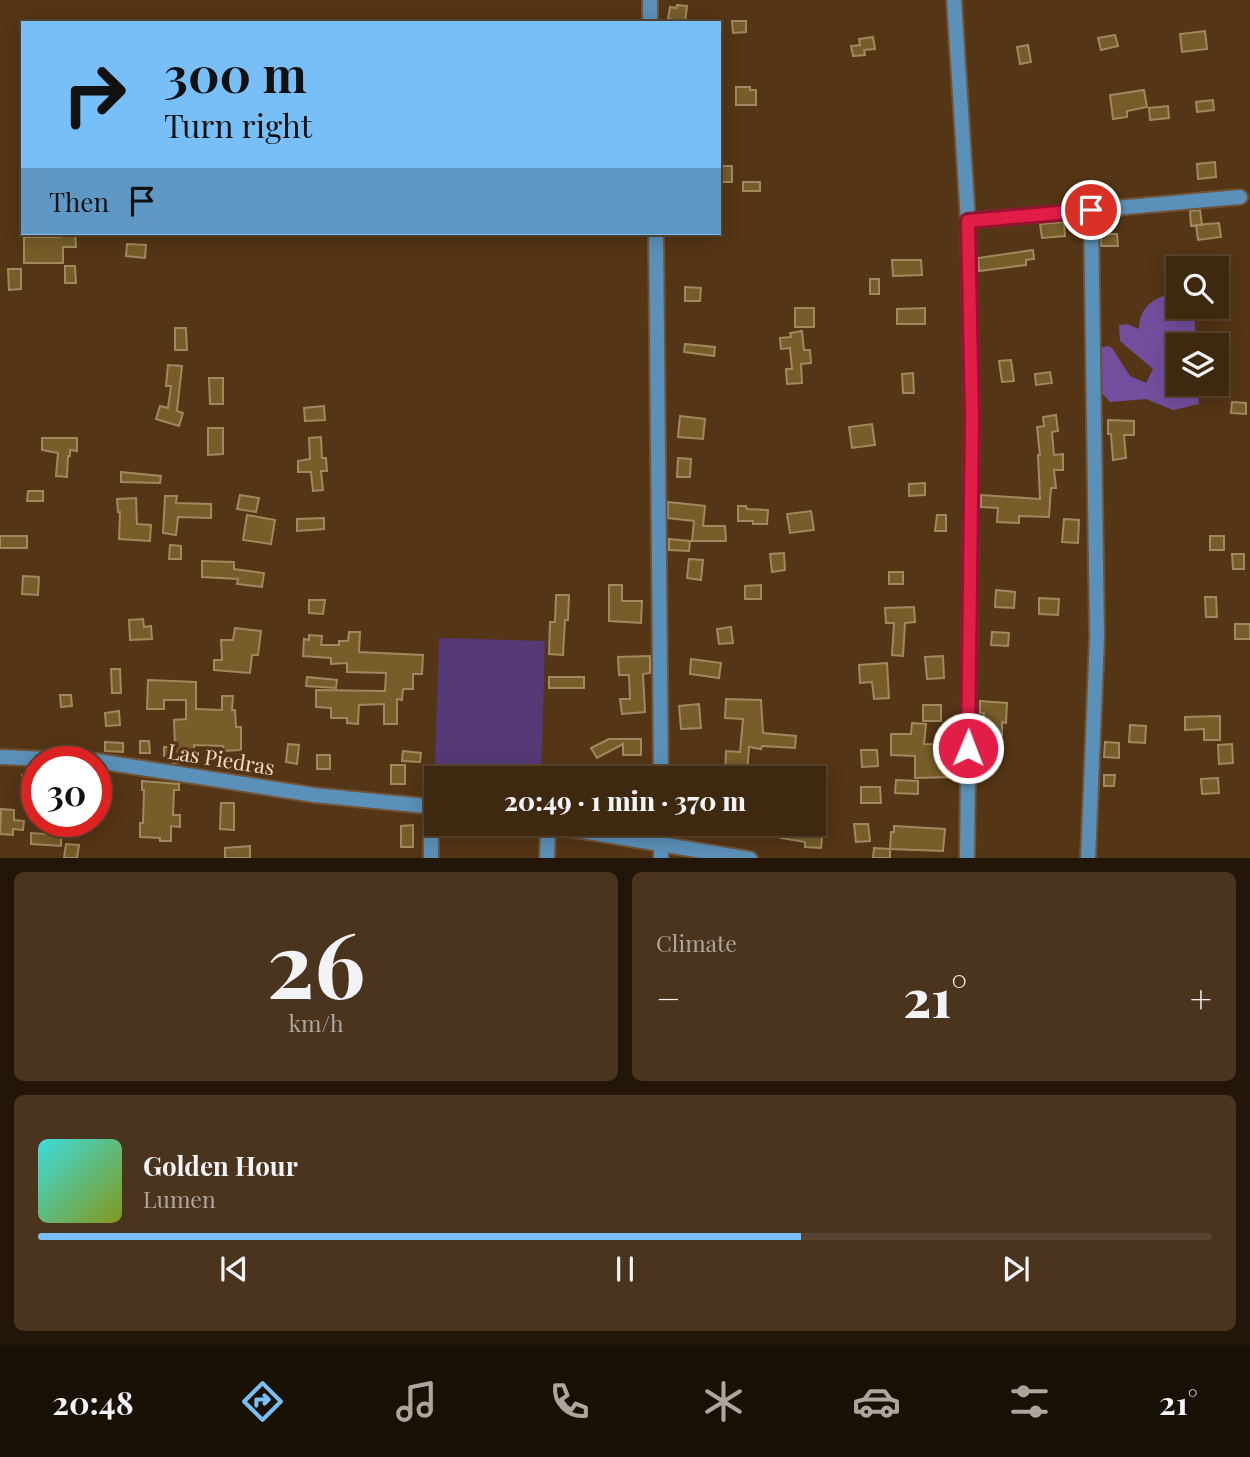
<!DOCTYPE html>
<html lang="en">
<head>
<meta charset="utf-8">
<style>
  body { margin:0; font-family:"Playfair Display",serif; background:#4a341e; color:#f1f3f6; height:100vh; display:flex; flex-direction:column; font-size:26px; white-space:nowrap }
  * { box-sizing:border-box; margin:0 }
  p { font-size:23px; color:#ada69f }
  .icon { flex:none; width:38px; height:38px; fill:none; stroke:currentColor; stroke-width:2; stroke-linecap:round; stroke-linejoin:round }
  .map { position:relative; height:858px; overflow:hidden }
  .sheet { display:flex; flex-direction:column; gap:14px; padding:14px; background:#231609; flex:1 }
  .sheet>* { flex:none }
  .guide { position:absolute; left:21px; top:21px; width:700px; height:214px; border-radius:0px; box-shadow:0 4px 18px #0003,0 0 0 2px #584430; background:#78bff7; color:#111; overflow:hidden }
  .controls { position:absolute; left:1166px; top:256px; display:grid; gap:14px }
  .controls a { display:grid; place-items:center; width:63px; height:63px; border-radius:0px; background:#3f2810; box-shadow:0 4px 18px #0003,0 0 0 2px #584430; font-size:35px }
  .speed { position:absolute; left:21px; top:746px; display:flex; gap:14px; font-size:35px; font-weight:700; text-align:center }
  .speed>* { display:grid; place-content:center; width:91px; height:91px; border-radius:50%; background:#3f2810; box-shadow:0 4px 18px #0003,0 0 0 2px #584430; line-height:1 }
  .speed .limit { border:10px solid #d22; background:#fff; color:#111 }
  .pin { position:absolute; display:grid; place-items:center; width:60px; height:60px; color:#fff; margin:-30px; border:4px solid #fff; border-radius:50%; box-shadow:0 2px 7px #0007 }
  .me { position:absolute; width:77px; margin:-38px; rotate:1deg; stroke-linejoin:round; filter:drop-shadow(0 0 5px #0008) }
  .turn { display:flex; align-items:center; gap:24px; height:147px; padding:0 28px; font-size:32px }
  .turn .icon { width:91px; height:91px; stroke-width:2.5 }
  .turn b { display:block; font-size:49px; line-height:60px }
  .then { display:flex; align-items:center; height:66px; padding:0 28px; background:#0003; gap:14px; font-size:26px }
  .big { font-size:52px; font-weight:800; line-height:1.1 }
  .sheet .widget { flex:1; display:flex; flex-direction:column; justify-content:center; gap:10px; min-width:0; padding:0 24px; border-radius:10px; background:#4a341e }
  .sheet .dial { align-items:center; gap:0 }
  .dial b { font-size:91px; line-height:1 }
  .song { display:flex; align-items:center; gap:21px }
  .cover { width:84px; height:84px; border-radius:10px; background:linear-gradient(135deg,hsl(180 70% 55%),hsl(70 70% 35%)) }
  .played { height:7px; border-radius:4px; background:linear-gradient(90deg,#78bff7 65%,#584430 65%) }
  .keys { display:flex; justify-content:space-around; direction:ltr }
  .heat { display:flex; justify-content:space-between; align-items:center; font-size:38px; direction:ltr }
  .sheet .tiles { flex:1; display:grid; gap:14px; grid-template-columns:1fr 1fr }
  .widget:last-child { grid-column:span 2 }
  .trip { position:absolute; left:424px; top:766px; width:402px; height:70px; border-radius:0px; background:#3f2810; box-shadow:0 4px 18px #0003,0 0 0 2px #584430; font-weight:800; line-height:70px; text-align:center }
  .tab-bar { display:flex; height:112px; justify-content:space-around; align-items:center; background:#191006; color:#ada69f }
  .tab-bar .icon { width:49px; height:49px }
  .tab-bar .on { color:#78bff7 }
  .tab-bar b { font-size:32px; color:#f1f3f6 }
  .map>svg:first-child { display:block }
  .green { fill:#553876 }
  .forest { fill:#734e9f }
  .building { fill:#765d29; stroke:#9f895f; stroke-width:2 }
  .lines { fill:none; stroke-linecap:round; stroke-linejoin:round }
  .minor-casing { stroke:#705336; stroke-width:18 }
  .tertiary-casing { stroke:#705336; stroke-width:18 }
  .minor { stroke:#5b90b9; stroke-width:14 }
  .tertiary { stroke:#5b90b9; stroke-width:14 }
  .route-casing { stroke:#92132f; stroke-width:18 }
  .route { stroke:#e11d48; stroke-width:12 }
  .labels { text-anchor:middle; stroke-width:7; stroke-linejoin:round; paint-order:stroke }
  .street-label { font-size:21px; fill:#efdbca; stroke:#543515 }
</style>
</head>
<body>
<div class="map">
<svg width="1250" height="859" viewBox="0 0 1250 859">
  <rect width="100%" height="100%" fill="#543515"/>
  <path class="green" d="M 439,638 L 545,641 L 541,779 L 436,779 L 434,789 Z"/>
  <path class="forest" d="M 1163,296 L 1178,302 L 1178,306 L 1194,308 L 1196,345 L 1178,345 L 1178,383 L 1198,383 L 1199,404 L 1173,410 L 1146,399 L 1110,402 L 1101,392 L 1100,348 L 1108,346 L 1112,348 L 1130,376 L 1146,383 L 1153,369 L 1120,341 L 1119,325 L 1127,324 L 1139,329 C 1139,312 1148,302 1163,296 Z"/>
  <path class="building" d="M 677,5 L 687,6 L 685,22 L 668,19 L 670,7 L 676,8 Z
    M 732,21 L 746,21 L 746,32 L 733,33 Z
    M 1205,31 L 1207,49 L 1182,52 L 1180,34 Z
    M 1115,35 L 1118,46 L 1101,50 L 1098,38 Z
    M 873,37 L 875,49 L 864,50 L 865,55 L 853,56 L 851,46 L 860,45 L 859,39 Z
    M 1028,45 L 1031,62 L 1020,64 L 1017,47 Z
    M 736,87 L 750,87 L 750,90 L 756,90 L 756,105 L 736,105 Z
    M 1144,90 L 1147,107 L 1127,111 L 1127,117 L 1113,119 L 1110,95 Z
    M 1213,100 L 1214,110 L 1197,112 L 1196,102 Z
    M 1168,106 L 1169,118 L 1150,120 L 1149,108 Z
    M 1215,162 L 1216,177 L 1198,179 L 1197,164 Z
    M 719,166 L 732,166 L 732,182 L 719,182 Z
    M 743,182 L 760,182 L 760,191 L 743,191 Z
    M 1200,210 L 1202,225 L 1191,226 L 1190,211 Z
    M 1064,222 L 1065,236 L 1042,238 L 1040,224 Z
    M 1219,223 L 1221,237 L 1198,240 L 1196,225 Z
    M 60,233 L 75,233 L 76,247 L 63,247 L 63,263 L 24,263 L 24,237 L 60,237 Z
    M 1101,234 L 1117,234 L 1118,246 L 1101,246 Z
    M 127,244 L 146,245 L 145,258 L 126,256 Z
    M 1033,250 L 1034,259 L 1026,260 L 1026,265 L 979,271 L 978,258 Z
    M 892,260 L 921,260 L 922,275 L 893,276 Z
    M 65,266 L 75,266 L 76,283 L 65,283 Z
    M 8,269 L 21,269 L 21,289 L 9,290 Z
    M 870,279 L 879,279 L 879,294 L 870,294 Z
    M 685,287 L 701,288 L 700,301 L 685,301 Z
    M 795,308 L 814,308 L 814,327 L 795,327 Z
    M 925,308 L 925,324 L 897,324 L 897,309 Z
    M 175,328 L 186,328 L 187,350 L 175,350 Z
    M 802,331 L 804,350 L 810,350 L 811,363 L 801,364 L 802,383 L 787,384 L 786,369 L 792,369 L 790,348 L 781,349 L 780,338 L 791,337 L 790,333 Z
    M 685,344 L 715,347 L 714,356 L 684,352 Z
    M 1228,350 L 1229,360 L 1219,362 L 1217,352 Z
    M 1011,360 L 1014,381 L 1002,382 L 999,361 Z
    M 168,365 L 182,366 L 177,411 L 183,413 L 179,426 L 156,419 L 160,406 L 168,408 L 171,386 L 166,386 Z
    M 1050,372 L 1052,383 L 1036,385 L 1035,374 Z
    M 913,373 L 914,393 L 903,393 L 902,374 Z
    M 209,378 L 223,378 L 223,404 L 210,404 Z
    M 1232,402 L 1246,403 L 1246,414 L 1231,413 Z
    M 324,406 L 325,420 L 305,421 L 304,408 Z
    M 1056,415 L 1058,431 L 1052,432 L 1054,455 L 1063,454 L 1063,470 L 1054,470 L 1056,488 L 1051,488 L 1049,517 L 1019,516 L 1019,523 L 997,522 L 998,508 L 981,507 L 981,495 L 1040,499 L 1038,455 L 1040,455 L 1037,427 L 1044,426 L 1043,417 Z
    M 680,416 L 705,419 L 703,439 L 678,437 Z
    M 1108,420 L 1134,421 L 1134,435 L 1124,435 L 1126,458 L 1113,460 L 1111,434 L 1108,434 Z
    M 872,424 L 875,445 L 852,448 L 849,427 Z
    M 208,428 L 223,428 L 223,454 L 208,455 Z
    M 321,437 L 322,458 L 326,458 L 327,471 L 321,471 L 323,490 L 313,491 L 311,472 L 298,472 L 298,461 L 310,459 L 309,438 Z
    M 42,438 L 77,438 L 77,451 L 70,450 L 70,456 L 68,456 L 67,477 L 56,476 L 58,453 L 42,450 Z
    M 678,458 L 691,459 L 690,477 L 677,477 Z
    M 121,472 L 161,476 L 160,483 L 121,482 Z
    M 925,483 L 925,495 L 909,496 L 909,484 Z
    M 28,491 L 43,491 L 43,501 L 27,501 Z
    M 240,495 L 259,498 L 256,512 L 237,509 Z
    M 165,496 L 177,496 L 176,503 L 211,504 L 211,518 L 178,517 L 176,535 L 163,533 Z
    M 136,498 L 137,524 L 151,525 L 150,541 L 119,539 L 120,512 L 118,512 L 117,499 Z
    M 668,502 L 705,506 L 703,526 L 725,526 L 726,541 L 692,541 L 694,521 L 668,518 Z
    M 738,506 L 746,506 L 747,509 L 768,510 L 767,524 L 753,524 L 753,521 L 738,521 Z
    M 811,511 L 814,530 L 790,533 L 787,514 Z
    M 247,515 L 275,520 L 271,544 L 243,540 Z
    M 937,515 L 946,515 L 946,531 L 935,531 Z
    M 324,518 L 324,529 L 297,531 L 297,519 Z
    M 1064,519 L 1079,520 L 1078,543 L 1062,542 Z
    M 0,536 L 27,536 L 27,548 L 0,548 Z
    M 1210,536 L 1224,536 L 1224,550 L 1210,550 Z
    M 669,539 L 690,541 L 689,551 L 669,550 Z
    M 170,545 L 181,546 L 181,559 L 169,559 Z
    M 784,553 L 785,570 L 772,572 L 770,554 Z
    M 1232,554 L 1244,554 L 1244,569 L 1233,569 Z
    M 689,559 L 703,560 L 701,580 L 687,578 Z
    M 202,561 L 234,562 L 234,569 L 264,573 L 262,587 L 237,584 L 238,579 L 202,577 Z
    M 889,572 L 903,572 L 903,584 L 889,584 Z
    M 23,576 L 39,577 L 38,595 L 22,594 Z
    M 609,585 L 622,585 L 622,601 L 642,601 L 641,623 L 609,621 Z
    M 761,585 L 761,599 L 745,599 L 745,586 Z
    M 996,590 L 1015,592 L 1014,608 L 995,607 Z
    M 556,595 L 569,595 L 568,620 L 565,620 L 563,655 L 549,654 L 550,622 L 555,622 Z
    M 1205,597 L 1216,597 L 1217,617 L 1206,617 Z
    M 1039,598 L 1059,599 L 1058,615 L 1039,614 Z
    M 309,600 L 325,600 L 323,614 L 309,613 Z
    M 914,607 L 915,622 L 905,623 L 903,656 L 892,655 L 894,623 L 886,623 L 885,608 Z
    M 143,619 L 144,627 L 151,626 L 152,639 L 130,640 L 129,620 Z
    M 1235,624 L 1250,624 L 1250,639 L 1235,639 Z
    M 731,627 L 733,643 L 719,644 L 717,629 Z
    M 235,628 L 261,631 L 258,655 L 252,655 L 250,673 L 214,670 L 214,660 L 222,660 L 221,640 L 233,640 Z
    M 349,632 L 360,632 L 359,652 L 423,655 L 422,674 L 413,674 L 413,689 L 403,689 L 402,700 L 397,699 L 397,724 L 384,724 L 384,704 L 359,705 L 358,724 L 347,723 L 347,718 L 331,718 L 331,708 L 316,707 L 316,690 L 385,691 L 386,673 L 347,672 L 347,663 L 331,664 L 331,658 L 303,656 L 304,639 L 309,640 L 309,635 L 322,636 L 321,645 L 339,645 L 339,641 L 348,641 Z
    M 992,632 L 1009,633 L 1008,646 L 991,645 Z
    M 650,656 L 650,673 L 643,674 L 645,712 L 622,714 L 620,699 L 630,699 L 629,675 L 619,675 L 618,657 Z
    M 943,656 L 944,678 L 927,679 L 925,657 Z
    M 691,659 L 721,663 L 719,678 L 690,674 Z
    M 887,663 L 889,698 L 874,699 L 872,682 L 860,683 L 859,665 Z
    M 111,669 L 120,669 L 121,693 L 112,693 Z
    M 307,677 L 337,680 L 336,688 L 306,686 Z
    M 549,677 L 584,677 L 584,688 L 549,688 Z
    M 148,680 L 196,682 L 196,709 L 222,710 L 222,696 L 233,696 L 232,710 L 235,710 L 236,727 L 241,727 L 241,750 L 223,751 L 223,746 L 194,745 L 195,763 L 173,763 L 173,756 L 164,756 L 164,747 L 175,747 L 174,720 L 186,719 L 186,700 L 164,700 L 164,709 L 147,709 Z
    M 60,695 L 71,695 L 72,706 L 61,707 Z
    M 726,699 L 761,700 L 763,733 L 796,736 L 795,748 L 762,746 L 761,749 L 749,747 L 747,775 L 725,773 L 726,751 L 740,752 L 743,719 L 725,718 Z
    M 980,701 L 1007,703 L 1006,723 L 1002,722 L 1002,735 L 983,733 L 984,713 L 980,713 Z
    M 699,704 L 701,728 L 681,729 L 679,706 Z
    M 923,705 L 941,705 L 941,721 L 923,721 Z
    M 119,711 L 120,725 L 106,726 L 105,713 Z
    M 1220,716 L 1220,740 L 1204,740 L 1204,729 L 1185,730 L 1185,717 Z
    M 912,723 L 926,724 L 924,744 L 955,745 L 954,777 L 915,778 L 915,756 L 891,755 L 891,734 L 911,734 Z
    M 1130,725 L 1146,726 L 1145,743 L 1129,742 Z
    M 609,739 L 641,739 L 641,755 L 623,755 L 623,744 L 597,758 L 591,748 Z
    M 140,741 L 149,741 L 150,753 L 140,753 Z
    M 105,742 L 123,743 L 123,752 L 105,751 Z
    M 1105,742 L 1119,743 L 1119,758 L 1104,757 Z
    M 288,744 L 299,745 L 297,764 L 286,762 Z
    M 1232,744 L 1233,763 L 1219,764 L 1218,745 Z
    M 861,750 L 877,750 L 878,766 L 862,767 Z
    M 403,751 L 421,753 L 420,762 L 402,761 Z
    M 317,755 L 330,755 L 330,769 L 317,769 Z
    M 391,765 L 405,765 L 405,784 L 391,784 Z
    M 625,769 L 625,779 L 609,779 L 608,770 Z
    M 22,775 L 37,776 L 37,791 L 22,790 Z
    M 1104,775 L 1115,775 L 1114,786 L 1104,786 Z
    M 1218,778 L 1219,793 L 1202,794 L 1201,779 Z
    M 896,780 L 918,781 L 918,794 L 895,793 Z
    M 142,781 L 179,784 L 179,790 L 174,790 L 173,815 L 180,815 L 180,827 L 171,826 L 171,841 L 160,841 L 160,838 L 140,837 L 140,823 L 143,823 L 144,790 L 142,790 Z
    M 861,787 L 880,787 L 881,803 L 861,803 Z
    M 221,803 L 234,803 L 234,830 L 220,829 Z
    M 1,809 L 14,810 L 14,820 L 24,821 L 23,830 L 13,829 L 13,835 L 0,834 Z
    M 47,821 L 61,821 L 61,846 L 31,844 L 31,833 L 46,834 Z
    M 783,824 L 819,824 L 817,836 L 822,837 L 821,848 L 805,847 L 805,842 L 781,838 Z
    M 854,824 L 868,824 L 870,841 L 856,842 Z
    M 413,825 L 413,847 L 401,847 L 401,826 Z
    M 894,826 L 945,829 L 943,851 L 890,849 L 891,832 L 894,832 Z
    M 66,844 L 79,845 L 77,858 L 64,858 Z
    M 250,846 L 250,858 L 225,858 L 225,848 Z
    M 874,848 L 890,849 L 890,858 L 873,858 Z"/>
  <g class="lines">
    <defs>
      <path id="minor" d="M 650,0 L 650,23
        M 954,0 L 968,221 L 972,418 L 967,859
        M 968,221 L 1240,197
        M 656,233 L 661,779
        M 661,824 L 661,859
        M 431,859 L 431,807
        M 547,859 L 548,826
        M 1088,859 L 1097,637 L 1091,210"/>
      <path id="tertiary" d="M 0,757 L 97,761 L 314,795 L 436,807
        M 539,824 L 750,859"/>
    </defs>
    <use href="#minor" class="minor-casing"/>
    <use href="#tertiary" class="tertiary-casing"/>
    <use href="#minor" class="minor"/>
    <use href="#tertiary" class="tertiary"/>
  </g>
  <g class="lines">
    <defs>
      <path id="route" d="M 968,748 L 972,418 L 968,221 L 1091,210"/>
    </defs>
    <use href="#route" class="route-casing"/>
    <use href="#route" class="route"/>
  </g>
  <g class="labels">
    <g class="street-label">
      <text transform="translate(221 760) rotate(9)" y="7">Las Piedras</text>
    </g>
  </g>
</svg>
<div class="controls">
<a><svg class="icon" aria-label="search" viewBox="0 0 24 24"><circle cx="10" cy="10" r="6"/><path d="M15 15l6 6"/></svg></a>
<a><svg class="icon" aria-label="layers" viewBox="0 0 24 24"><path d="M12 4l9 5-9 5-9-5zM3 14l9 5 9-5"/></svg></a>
</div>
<div class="speed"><div class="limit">30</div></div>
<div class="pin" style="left:1091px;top:210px;background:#d93025"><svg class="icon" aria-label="arrive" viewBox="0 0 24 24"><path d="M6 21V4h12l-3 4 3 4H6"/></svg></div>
<svg class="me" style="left:968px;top:748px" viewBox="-20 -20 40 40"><circle r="17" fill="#e11d48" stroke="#fff" stroke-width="3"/><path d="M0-11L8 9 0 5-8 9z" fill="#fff"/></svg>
<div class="trip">20:49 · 1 min · 370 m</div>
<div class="guide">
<div class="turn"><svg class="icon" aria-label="right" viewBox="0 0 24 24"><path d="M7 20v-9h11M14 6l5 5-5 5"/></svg><div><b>300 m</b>Turn right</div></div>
<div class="then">Then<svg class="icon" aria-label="arrive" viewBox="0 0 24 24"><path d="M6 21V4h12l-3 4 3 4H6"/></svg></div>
</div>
</div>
<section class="sheet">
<div class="tiles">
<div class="widget dial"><b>26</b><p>km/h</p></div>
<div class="widget"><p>Climate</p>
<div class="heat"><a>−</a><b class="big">21°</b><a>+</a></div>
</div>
<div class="widget">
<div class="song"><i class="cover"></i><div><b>Golden Hour</b><p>Lumen</p></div></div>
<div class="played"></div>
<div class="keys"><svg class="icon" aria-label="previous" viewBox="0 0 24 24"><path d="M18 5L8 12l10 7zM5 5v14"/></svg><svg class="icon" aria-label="pause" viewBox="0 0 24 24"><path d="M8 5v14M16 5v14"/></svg><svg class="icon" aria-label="next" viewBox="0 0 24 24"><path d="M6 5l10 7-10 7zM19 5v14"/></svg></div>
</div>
</div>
</section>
<nav class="tab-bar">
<b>20:48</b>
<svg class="icon on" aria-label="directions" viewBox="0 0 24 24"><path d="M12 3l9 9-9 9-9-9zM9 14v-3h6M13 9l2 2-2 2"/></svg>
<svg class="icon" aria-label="music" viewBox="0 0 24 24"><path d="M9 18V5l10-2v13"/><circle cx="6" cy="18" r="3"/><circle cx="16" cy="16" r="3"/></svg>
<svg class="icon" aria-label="phone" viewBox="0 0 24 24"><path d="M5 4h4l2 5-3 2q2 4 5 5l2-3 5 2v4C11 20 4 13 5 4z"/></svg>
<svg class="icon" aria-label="climate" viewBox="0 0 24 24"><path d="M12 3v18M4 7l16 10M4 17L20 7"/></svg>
<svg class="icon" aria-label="car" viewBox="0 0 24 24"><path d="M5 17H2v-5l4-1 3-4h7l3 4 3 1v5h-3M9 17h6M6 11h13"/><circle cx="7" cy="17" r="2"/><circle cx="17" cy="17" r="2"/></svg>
<svg class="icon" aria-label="filters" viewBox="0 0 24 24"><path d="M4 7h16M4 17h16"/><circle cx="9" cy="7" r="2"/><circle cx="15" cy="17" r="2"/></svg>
<b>21°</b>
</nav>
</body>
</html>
